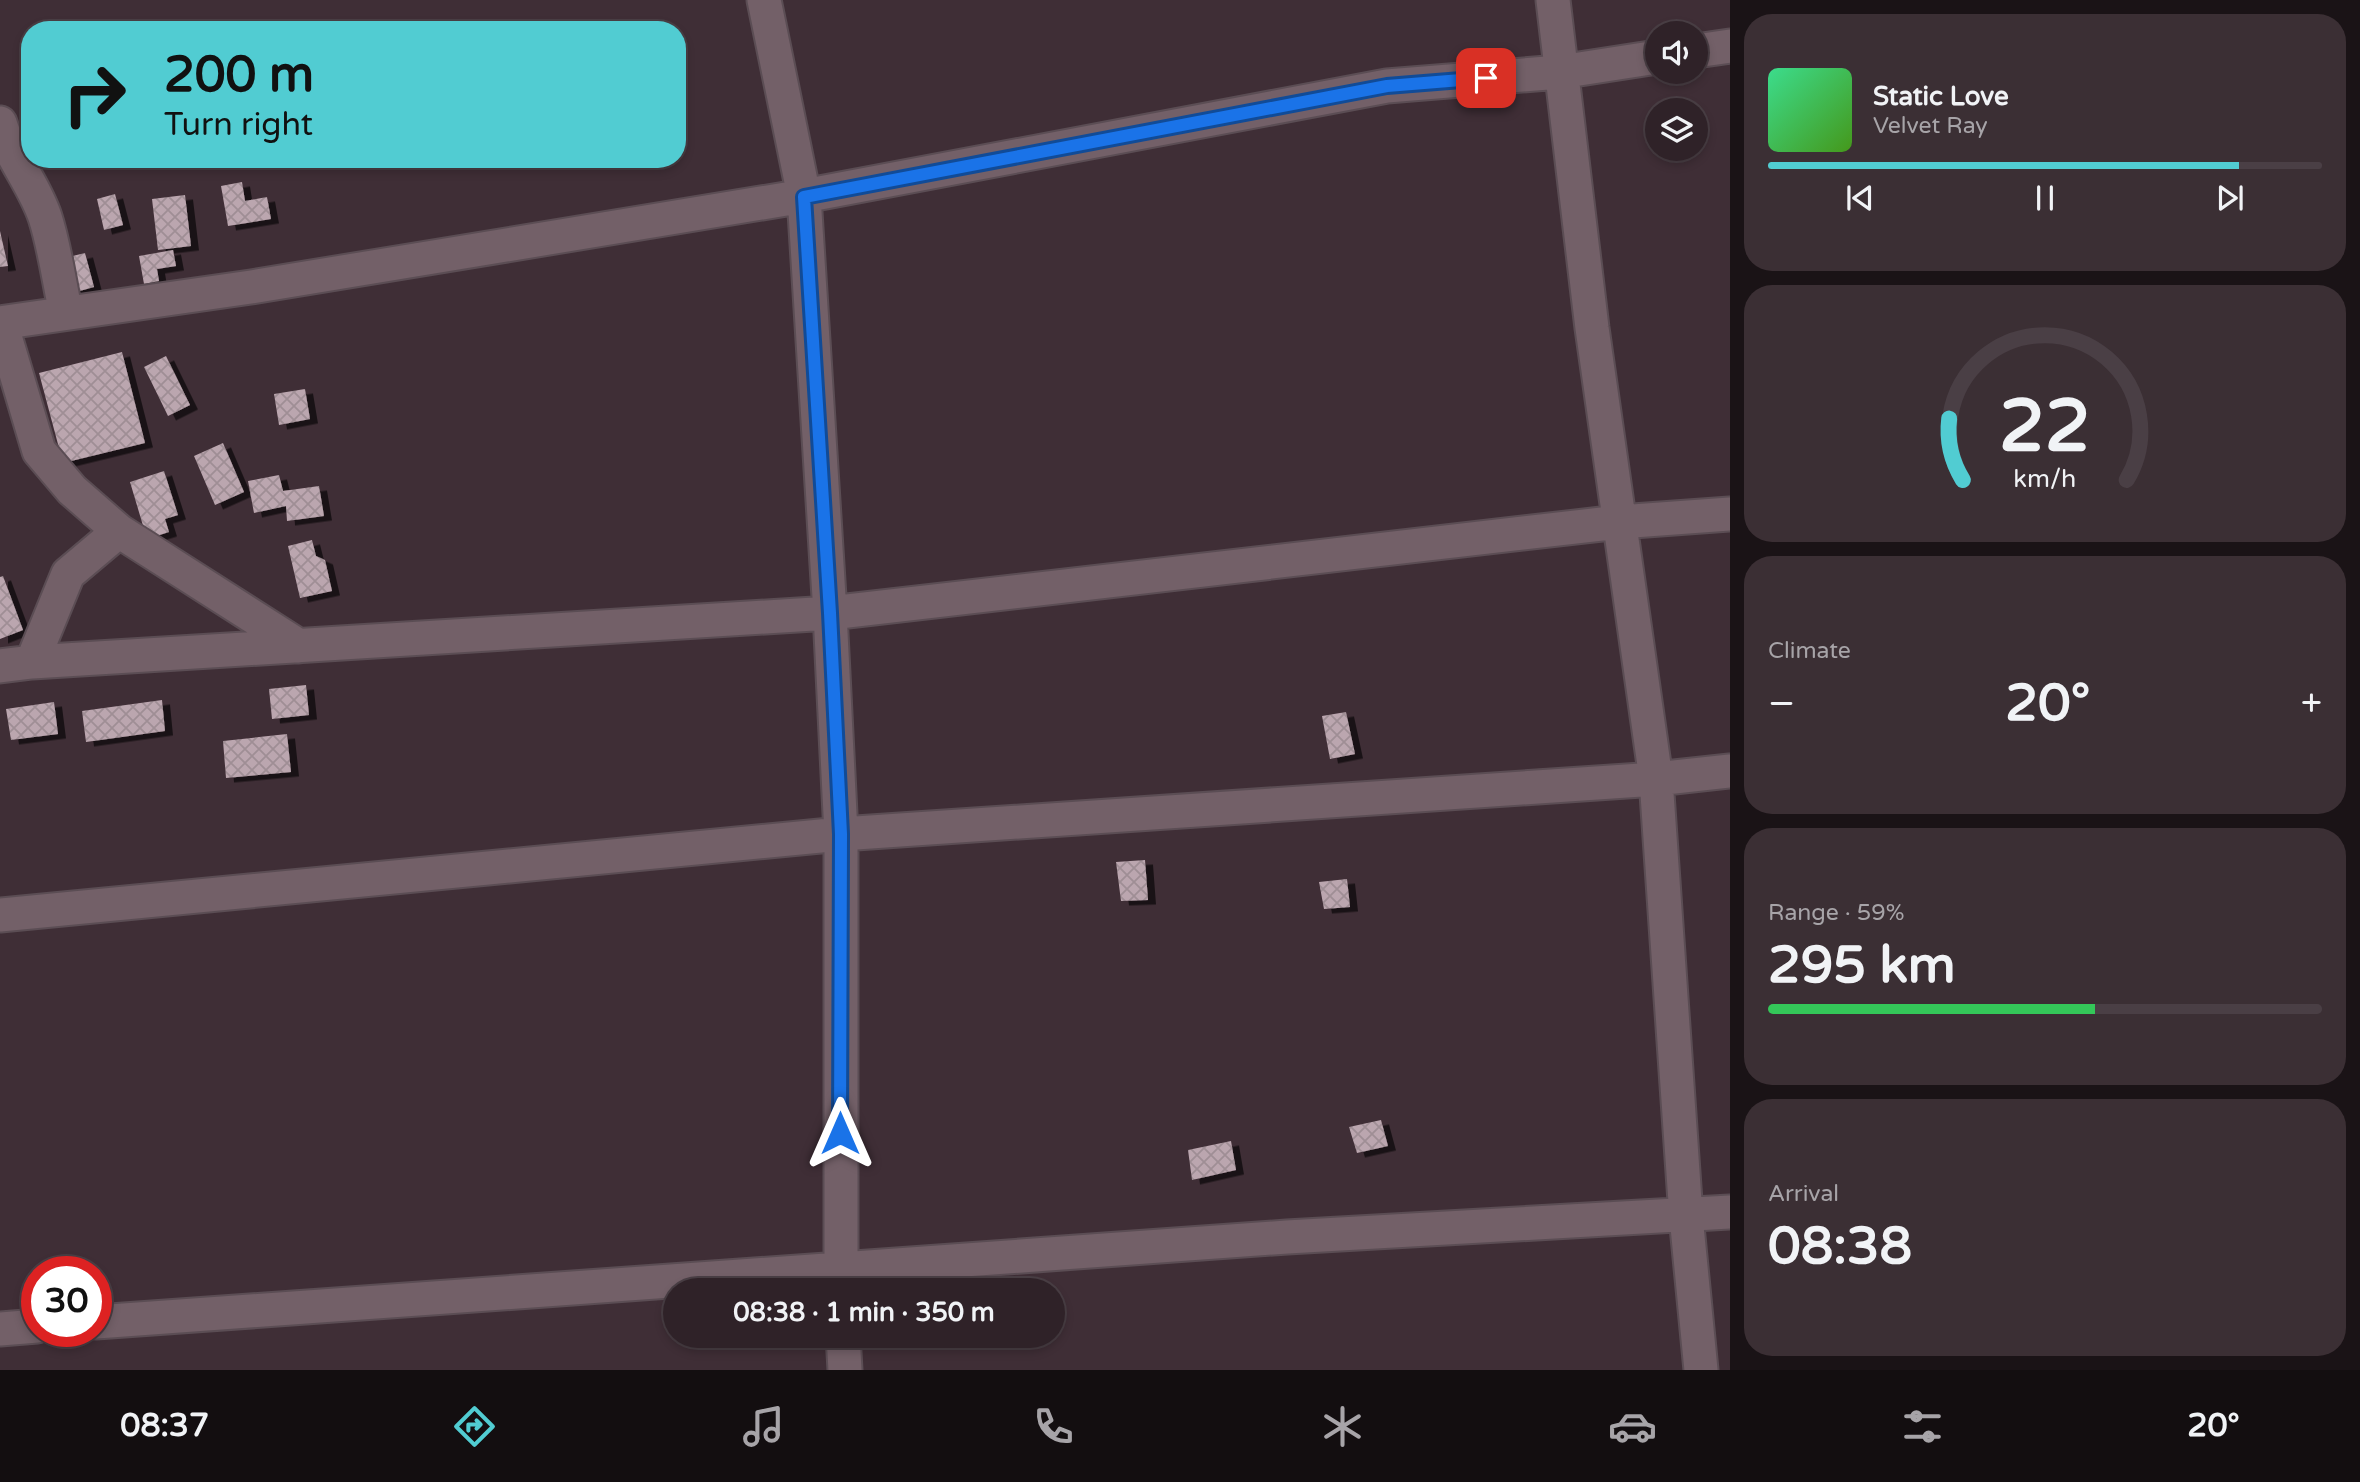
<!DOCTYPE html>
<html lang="en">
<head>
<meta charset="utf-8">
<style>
  body { margin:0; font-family:"Varela Round",sans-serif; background:#3b2f34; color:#f1f3f6; height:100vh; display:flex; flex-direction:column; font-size:26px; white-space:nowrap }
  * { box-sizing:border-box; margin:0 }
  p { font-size:23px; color:#a7a4a8 }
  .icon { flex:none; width:38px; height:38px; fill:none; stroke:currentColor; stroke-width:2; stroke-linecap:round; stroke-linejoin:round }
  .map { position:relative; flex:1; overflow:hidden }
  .drawer { display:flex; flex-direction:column; gap:14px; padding:14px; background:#1a1316; width:630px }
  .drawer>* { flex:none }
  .hud { position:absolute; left:21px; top:21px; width:665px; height:147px; border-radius:28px; box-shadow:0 4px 10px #0003,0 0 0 2px #4a3f45; background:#51ccd2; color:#111; overflow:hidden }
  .buttons { position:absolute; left:1645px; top:21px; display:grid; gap:14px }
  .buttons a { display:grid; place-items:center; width:63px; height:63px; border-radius:50%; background:#2f2228; box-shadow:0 4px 10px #0003,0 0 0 2px #4a3f45; font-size:35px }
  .speed { position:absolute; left:21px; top:1256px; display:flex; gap:14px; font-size:35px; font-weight:700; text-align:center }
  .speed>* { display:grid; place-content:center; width:91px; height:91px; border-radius:50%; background:#2f2228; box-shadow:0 4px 10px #0003,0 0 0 2px #4a3f45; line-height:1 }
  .speed .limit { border:10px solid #d22; background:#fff; color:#111 }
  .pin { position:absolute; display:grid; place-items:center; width:60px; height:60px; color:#fff; margin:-30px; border-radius:14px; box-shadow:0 4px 10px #0006 }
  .me { position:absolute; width:77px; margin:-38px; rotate:0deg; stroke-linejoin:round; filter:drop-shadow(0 0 5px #0008) }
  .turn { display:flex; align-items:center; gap:24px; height:147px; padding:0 28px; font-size:32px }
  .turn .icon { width:91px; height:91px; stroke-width:2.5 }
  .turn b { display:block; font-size:49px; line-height:60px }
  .big { font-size:52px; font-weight:700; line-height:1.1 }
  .drawer .card { flex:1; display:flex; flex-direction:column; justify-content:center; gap:10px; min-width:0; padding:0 24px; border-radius:28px; background:#3b2f34 }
  .drawer .dial { align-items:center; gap:0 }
  .dial svg { height:182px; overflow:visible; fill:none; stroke:#4a3f45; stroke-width:7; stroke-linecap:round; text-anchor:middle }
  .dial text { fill:#f1f3f6; stroke:none }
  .song { display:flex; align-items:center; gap:21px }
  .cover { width:84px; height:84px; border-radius:10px; background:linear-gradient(135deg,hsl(150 70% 55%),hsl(100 70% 35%)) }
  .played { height:7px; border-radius:4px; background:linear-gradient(90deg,#51ccd2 85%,#4a3f45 85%) }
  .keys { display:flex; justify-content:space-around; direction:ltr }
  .heat { display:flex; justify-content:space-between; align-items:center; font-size:38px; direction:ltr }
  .charge { height:10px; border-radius:5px; background:linear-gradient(90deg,#34c759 59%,#4a3f45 0) }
  .trip { position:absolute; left:663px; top:1278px; width:402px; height:70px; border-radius:35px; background:#2f2228; box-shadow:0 4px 10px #0003,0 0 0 2px #4a3f45; font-weight:700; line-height:70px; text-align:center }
  .menu { display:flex; height:112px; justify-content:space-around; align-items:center; background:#130e10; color:#a7a4a8 }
  .menu .icon { width:49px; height:49px }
  .menu .current { color:#51ccd2 }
  .menu b { font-size:32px; color:#f1f3f6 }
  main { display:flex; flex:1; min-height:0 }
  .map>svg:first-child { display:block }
  .building { fill:url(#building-cross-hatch); filter:url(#shadow) }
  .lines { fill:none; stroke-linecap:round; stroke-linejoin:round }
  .minor-casing { stroke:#5b4d54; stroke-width:37 }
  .minor { stroke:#736068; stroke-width:33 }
  .route-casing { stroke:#114b97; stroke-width:18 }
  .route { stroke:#1a73e8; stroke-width:12 }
</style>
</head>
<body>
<main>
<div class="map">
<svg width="1730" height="1370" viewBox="0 0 1730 1370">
  <defs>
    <pattern id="building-cross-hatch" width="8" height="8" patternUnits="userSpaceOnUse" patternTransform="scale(1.75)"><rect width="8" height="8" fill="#bba6af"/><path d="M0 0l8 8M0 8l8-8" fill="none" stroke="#9f8e95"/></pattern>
    <filter id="shadow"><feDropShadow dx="8" dy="4.5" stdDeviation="0" flood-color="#0009"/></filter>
  </defs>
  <rect width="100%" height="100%" fill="#3f2e36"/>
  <path class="building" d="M 242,182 L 245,201 L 267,197 L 271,219 L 228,226 L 221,186 Z
    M 115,194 L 123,225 L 104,230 L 97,199 Z
    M 185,195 L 191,246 L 158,250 L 152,199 Z
    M 0,231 L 8,266 L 0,267 Z
    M 173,250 L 176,266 L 157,269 L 159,281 L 144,284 L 139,256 Z
    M 85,253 L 94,287 L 69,294 L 60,259 Z
    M 122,352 L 145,443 L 63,463 L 39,373 Z
    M 166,356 L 190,405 L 168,416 L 144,367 Z
    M 305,389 L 310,419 L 279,425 L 274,394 Z
    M 223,443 L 244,492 L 215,505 L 194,456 Z
    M 164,471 L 178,515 L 165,519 L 169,532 L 147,539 L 130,482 Z
    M 279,475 L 283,491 L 319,486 L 324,516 L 287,521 L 286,506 L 254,513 L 248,481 Z
    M 312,540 L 316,556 L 325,560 L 332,591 L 300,598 L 288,546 Z
    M 3,576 L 23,630 L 0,639 L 0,577 Z
    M 306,685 L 309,715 L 272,719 L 269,689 Z
    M 162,700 L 165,731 L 86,742 L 82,711 Z
    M 54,702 L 58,734 L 11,740 L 6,709 Z
    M 1346,712 L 1355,754 L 1330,759 L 1322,716 Z
    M 287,734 L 291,772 L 226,778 L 223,741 Z
    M 1145,860 L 1148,900 L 1121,901 L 1116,862 Z
    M 1347,879 L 1350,907 L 1324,909 L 1319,882 Z
    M 1381,1120 L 1388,1146 L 1357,1153 L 1349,1127 Z
    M 1231,1141 L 1236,1170 L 1192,1180 L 1188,1150 Z"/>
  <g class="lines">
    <defs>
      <path id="minor" d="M 764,0 L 804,196 L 830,613 L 841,834 L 841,1290
        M 1553,0 L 1592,328 L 1656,779 L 1686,1216 L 1701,1370
        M 1696,51 L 1730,46
        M 0,123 C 10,157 34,184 45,217 C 55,248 59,282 66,313
        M 0,323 L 251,287 L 804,196 L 1387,86 L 1560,72 L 1657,57
        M 1,323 L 39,451 L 72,490 L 119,531 L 299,646
        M 32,662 L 68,574 L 119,531
        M 0,666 L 32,662 L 830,613 L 1619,522 L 1730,514
        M 0,915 L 841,834 L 1656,779 L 1730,771
        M 96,1322 L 1287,1237 L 1730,1212
        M 0,1329 L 37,1326
        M 843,1335 L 845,1370"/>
    </defs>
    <use href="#minor" class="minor-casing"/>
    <use href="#minor" class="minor"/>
  </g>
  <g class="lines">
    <defs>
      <path id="route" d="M 840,1133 L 841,834 L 830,613 L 804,197 L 1387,86 L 1486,78"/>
    </defs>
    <use href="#route" class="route-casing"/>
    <use href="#route" class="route"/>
  </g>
</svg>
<div class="buttons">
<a><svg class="icon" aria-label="sound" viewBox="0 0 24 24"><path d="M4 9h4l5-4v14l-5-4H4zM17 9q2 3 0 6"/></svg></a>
<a><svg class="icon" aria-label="layers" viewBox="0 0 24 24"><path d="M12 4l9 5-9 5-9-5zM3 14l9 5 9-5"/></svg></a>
</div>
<div class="speed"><div class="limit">30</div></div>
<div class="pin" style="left:1486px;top:78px;background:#d93025"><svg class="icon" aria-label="arrive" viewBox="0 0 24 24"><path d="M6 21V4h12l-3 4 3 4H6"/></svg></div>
<svg class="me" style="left:840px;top:1133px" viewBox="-20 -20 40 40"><path d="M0-17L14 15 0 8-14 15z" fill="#1a73e8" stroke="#fff" stroke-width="4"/></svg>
<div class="trip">08:38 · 1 min · 350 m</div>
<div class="hud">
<div class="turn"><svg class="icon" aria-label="right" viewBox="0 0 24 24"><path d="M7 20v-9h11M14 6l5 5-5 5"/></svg><div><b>200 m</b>Turn right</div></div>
</div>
</div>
<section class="drawer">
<div class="card">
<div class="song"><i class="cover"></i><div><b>Static Love</b><p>Velvet Ray</p></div></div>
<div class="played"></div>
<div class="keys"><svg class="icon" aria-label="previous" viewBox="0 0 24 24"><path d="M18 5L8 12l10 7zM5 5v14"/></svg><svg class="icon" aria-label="pause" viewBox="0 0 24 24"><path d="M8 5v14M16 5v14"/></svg><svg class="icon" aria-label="next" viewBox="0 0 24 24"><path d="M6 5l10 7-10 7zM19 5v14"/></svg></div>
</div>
<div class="card dial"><svg viewBox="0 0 100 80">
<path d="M14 69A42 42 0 1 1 86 69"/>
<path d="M14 69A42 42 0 0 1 8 42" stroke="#51ccd2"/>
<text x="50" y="56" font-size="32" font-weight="700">22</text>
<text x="50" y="72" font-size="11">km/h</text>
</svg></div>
<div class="card"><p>Climate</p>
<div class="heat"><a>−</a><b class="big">20°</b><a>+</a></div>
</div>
<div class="card"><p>Range · 59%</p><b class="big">295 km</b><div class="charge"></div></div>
<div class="card"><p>Arrival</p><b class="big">08:38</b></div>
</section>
</main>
<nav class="menu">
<b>08:37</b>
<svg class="icon current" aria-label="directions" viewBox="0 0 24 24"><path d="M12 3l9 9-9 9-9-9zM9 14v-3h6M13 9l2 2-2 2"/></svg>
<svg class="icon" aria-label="music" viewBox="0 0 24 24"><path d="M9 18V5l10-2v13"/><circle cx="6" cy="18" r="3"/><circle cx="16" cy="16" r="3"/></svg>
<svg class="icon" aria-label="phone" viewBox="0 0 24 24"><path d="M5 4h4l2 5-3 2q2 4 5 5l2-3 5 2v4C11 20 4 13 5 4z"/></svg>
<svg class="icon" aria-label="climate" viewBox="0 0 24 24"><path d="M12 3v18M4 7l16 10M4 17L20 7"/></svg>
<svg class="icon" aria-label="car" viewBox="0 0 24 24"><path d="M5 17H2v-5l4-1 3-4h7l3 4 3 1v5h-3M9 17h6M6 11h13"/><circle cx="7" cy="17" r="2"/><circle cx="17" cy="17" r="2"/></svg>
<svg class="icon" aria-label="filters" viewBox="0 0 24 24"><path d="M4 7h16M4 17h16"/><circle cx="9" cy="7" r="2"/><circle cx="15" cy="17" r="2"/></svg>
<b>20°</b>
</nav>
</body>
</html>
